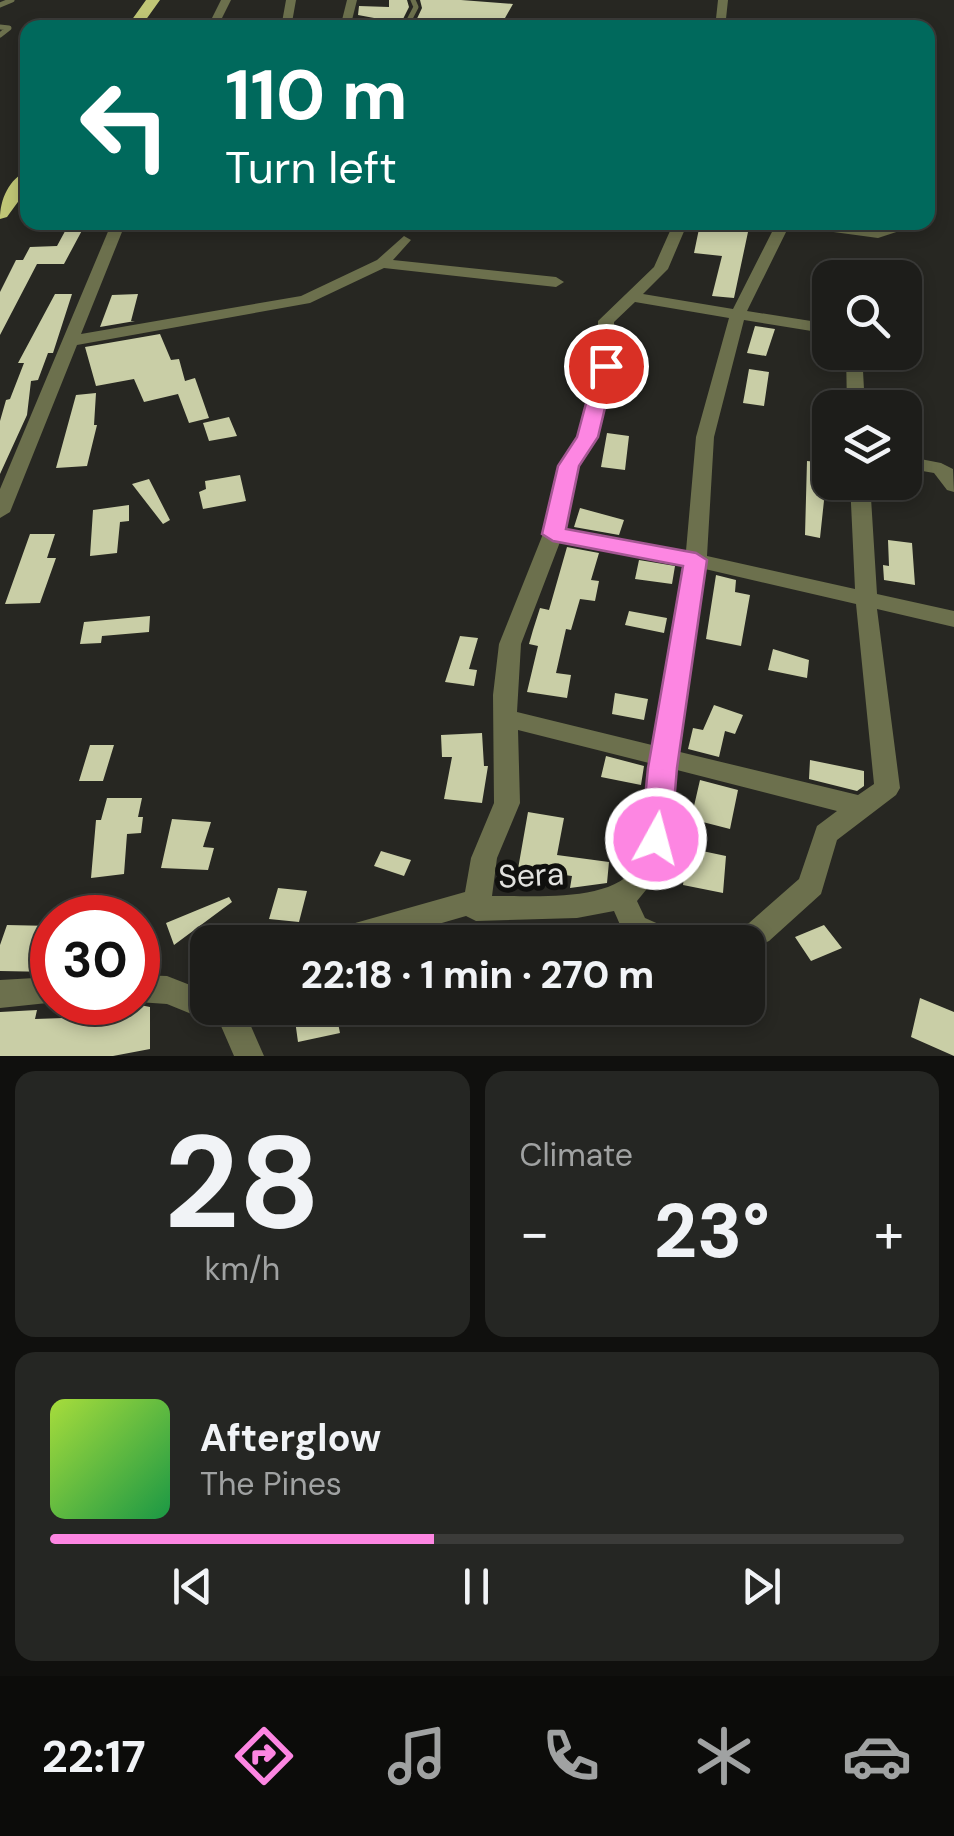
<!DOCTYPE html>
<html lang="en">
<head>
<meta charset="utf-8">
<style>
  body { margin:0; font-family:"DM Sans",sans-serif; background:#252623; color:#f1f3f6; height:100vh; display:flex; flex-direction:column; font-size:38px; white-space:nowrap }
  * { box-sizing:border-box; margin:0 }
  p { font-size:32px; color:#a0a2a2 }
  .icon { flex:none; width:55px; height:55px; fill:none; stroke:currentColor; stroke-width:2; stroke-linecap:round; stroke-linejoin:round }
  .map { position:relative; height:1056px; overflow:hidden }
  .drawer { display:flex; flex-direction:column; gap:15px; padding:15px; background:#10100e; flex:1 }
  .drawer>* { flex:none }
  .top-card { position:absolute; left:20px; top:20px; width:915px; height:210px; border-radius:20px; box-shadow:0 5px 15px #0003,0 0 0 2px #3b3b39; background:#00695c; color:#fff; overflow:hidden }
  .controls { position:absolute; left:812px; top:260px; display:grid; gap:20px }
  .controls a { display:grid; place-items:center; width:110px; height:110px; border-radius:20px; background:#1d1d1a; box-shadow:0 5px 15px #0003,0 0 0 2px #3b3b39; font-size:50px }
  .speed { position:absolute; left:30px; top:895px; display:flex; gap:20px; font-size:50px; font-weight:700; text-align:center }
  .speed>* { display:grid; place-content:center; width:130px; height:130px; border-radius:50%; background:#1d1d1a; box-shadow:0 5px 15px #0003,0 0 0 2px #3b3b39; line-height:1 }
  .speed .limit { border:15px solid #d22; background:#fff; color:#111 }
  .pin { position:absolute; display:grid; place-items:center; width:85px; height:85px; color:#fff; margin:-42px; border:5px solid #fff; border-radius:50%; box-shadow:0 2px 10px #0007 }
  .me { position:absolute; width:110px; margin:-55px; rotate:7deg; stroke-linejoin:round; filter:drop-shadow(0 0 8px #0008) }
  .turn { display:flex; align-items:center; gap:35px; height:210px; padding:0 40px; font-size:45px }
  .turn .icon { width:130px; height:130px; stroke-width:2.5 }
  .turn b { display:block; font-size:70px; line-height:85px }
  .big { font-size:75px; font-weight:800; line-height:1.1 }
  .drawer .widget { flex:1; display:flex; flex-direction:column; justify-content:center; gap:15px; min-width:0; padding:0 35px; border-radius:20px; background:#252623 }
  .drawer .dial { align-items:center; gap:0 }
  .dial b { font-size:130px; line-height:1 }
  .song { display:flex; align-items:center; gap:30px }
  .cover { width:120px; height:120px; border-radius:15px; background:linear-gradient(135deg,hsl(80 70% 55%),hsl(140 70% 35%)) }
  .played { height:10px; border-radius:5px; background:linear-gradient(90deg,#fd86e2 45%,#3b3b39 45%) }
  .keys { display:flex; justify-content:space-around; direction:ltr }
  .heat { display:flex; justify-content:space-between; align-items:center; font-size:55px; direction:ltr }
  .drawer .tiles { flex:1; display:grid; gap:15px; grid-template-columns:1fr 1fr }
  .widget:last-child { grid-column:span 2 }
  .trip { position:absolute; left:190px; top:925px; width:575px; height:100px; border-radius:20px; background:#1d1d1a; box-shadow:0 5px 15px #0003,0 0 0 2px #3b3b39; font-weight:800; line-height:100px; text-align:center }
  .dock { display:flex; height:160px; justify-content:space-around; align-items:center; background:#0c0c0a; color:#a0a2a2 }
  .dock .icon { width:70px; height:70px }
  .dock .on { color:#fd86e2 }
  .dock b { font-size:45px; color:#f1f3f6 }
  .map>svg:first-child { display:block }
  .building { fill:#c9cea6 }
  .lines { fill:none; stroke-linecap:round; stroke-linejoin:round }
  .service { stroke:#6c704d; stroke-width:5 }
  .minor { fill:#6c704d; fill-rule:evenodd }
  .trunk { fill:#c0c676; fill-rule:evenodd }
  .route { fill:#fd86e2; stroke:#a45793; stroke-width:2.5 }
  .labels { text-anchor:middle; stroke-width:10; stroke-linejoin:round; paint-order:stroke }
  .street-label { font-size:32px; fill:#e1e1de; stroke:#10100e }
</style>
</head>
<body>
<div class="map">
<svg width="954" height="1056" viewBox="0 0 954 1056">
  <rect width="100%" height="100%" fill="#272722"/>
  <path class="building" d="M 389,0 L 407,0 L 409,7 L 401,23 L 358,15 L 359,6 L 389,7 Z
    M 420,0 L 461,0 L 513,4 L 501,25 L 426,28 L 414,25 L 422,8 Z
    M 70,222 L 86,223 L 64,264 L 37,264 L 0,335 L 0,292 L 16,260 L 23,260 L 30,247 L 57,246 Z
    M 700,224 L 748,232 L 734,298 L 712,296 L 722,256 L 694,253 Z
    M 55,294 L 72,294 L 53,353 L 48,353 L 38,380 L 31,381 L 27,415 L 0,474 L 0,421 L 6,400 L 10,399 L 24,363 L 18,363 Z
    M 138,294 L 131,321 L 135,321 L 100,327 L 112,295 Z
    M 755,326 L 775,329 L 766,356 L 747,353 Z
    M 160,334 L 171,360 L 179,359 L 185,381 L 195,378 L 209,418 L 189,423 L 178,394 L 144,402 L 134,379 L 96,386 L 85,347 Z
    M 749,369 L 769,372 L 764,406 L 743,403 Z
    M 96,393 L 94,425 L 97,425 L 87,466 L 56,468 L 76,395 Z
    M 229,417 L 237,436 L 209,441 L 203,423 Z
    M 607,433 L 629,436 L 625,470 L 601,467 Z
    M 807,461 L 828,463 L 820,538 L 805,535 Z
    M 240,475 L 246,501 L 203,509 L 199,492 L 206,489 L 205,481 Z
    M 149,479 L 170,520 L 163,524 L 132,484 Z
    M 129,505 L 129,521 L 120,522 L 117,553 L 90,556 L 93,510 Z
    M 580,508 L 624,520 L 619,535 L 574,527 Z
    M 30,534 L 55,534 L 47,558 L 56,558 L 40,603 L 5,604 Z
    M 888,540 L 912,543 L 915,585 L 884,580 L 883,565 L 889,566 Z
    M 567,547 L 599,553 L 591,580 L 599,581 L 595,601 L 580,599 L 571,630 L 566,629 L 556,673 L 571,675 L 567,698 L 527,692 L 538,646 L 529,644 L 533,630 L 540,608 L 549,610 Z
    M 639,560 L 675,566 L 672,584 L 635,579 Z
    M 716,575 L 736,580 L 735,592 L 750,595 L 741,646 L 706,639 Z
    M 629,611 L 667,618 L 664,633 L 625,625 Z
    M 150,616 L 149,632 L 102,636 L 101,643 L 80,644 L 84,622 Z
    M 460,636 L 478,638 L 469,669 L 477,670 L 474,686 L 445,682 Z
    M 773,649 L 809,660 L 807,678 L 768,670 Z
    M 615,693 L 648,699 L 644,720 L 612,714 Z
    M 714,705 L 743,715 L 735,734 L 725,731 L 719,757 L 688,749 L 693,728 L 703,730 Z
    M 482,733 L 484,766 L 488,766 L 482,803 L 444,799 L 452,757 L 442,757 L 441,735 Z
    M 90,745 L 114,745 L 103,781 L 79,781 Z
    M 606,756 L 644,766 L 641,785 L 601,777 Z
    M 810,760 L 864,771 L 864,786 L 857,791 L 809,779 Z
    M 700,780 L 738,790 L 730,829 L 691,819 Z
    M 107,798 L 142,798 L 138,817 L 143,817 L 141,833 L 127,834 L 124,874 L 91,878 L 96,820 L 101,820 Z
    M 528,812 L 564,818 L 557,855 L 609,862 L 607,883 L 570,888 L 572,876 L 518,869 Z
    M 172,819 L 211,822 L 203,847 L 214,848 L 208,870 L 161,868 Z
    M 688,848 L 726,856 L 723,893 L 683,885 Z
    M 381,851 L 411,860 L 404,876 L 374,866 Z
    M 278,888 L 307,891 L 299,922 L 269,919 Z
    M 229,897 L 232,902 L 174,945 L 166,923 Z
    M 7,925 L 52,926 L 52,972 L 0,971 L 0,945 Z
    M 824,925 L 842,948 L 811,961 L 795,937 Z
    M 920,998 L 954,1012 L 954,1056 L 911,1037 Z
    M 135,1004 L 150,1007 L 150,1049 L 113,1056 L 0,1056 L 0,1012 L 37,1010 L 35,1019 L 64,1018 Z
    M 319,1008 L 335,1008 L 340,1033 L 298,1042 L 294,1013 Z"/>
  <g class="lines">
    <path class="service" d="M 0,5 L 12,0
      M 0,27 L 9,28 L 0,35
      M 405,28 L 416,7 L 413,0"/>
    <path class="minor" d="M 221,0 L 231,0 L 217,28 L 207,28 Z
      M 286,0 L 296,0 L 291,28 L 281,28 Z
      M 347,0 L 357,0 L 350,28 L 340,28 Z
      M 718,0 L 728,0 L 725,28 L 715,28 Z
      M 112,222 L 126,222 L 81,334 L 301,296 L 377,260 L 404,236 L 411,240 L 393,260 L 556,277 L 564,282 L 556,287 L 384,268 L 310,303 L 77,345 L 10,512 L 0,518 L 0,489 Z
      M 674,222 L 688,222 L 668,269 L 643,294 L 733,309 L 777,222 L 824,222 L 878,230 L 903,222 L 927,222 L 878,238 L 789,226 L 747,311 L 830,324 L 830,334 L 744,320 L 714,437 L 707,556 L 855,589 L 850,482 L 870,482 L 877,594 L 954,611 L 954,627 L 877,609 L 900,788 L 896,795 L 837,840 L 821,894 L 769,941 L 748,951 L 748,942 L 724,942 L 728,933 L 749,923 L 799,879 L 817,826 L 837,811 L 677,770 L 663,869 L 637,901 L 645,918 L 679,933 L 683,942 L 640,942 L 625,936 L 614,911 L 577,918 L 476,921 L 466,916 L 376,942 L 320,942 L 324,933 L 334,929 L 465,892 L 471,858 L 494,803 L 493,695 L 499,644 L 543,534 L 560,466 L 579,437 L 598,366 L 598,321 L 654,267 ZM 635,302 L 729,318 L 696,437 L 686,551 L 564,529 L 578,466 L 597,437 L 607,403 L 614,366 L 614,322 ZM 560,542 L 685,564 L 656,746 L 517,712 L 521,644 ZM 705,569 L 856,604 L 874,784 L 858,795 L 680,752 ZM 518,730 L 653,764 C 650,784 644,851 637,864 C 616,904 531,895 492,896 L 497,858 L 520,803 Z
      M 846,352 L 862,352 L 865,408 L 847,408 Z
      M 905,456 L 941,463 L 953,469 L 954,492 L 947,490 L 934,473 L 905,468 Z
      M 138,975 L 167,976 L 208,992 L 208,1008 L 243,1008 L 264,1056 L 234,1056 L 221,1026 L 167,1004 L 138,1002 Z
      M 52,977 L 52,1002 L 57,1002 L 0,1008 L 0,980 Z"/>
    <path class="trunk" d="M 146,0 L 160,0 L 140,28 L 126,28 Z
      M 28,170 L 28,188 L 7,217 L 0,219 C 0,199 9,179 28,170 Z"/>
  </g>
  <path class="route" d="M 606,361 L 615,366 L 598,437 L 579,466 L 566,529 L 696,553 L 707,560 L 677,768 L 671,839 L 666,848 L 656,851 L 646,848 L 641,839 L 648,768 L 683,566 L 553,541 L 542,534 L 558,466 L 577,437 L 596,366 Z"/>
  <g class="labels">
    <g class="street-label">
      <text transform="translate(531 875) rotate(-3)" y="11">Sera</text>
    </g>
  </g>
</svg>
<div class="controls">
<a><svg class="icon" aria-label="search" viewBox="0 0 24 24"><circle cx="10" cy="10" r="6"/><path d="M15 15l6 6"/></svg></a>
<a><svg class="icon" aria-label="layers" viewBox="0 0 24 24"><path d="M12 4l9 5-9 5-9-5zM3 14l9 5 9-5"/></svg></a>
</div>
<div class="speed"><div class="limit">30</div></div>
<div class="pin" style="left:606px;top:366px;background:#d93025"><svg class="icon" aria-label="arrive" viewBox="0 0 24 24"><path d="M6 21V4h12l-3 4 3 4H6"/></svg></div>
<svg class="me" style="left:656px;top:839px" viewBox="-20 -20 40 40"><circle r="17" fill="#fd86e2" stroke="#fff" stroke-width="3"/><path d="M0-11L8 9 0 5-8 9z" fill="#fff"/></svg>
<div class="trip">22:18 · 1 min · 270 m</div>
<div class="top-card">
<div class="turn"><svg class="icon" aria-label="left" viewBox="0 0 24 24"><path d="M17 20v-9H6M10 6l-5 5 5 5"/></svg><div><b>110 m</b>Turn left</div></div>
</div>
</div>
<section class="drawer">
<div class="tiles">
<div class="widget dial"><b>28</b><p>km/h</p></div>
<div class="widget"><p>Climate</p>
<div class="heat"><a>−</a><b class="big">23°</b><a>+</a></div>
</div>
<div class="widget">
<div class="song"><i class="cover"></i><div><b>Afterglow</b><p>The Pines</p></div></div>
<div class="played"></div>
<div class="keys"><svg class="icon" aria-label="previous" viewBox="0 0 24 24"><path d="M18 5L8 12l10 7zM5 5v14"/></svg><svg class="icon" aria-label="pause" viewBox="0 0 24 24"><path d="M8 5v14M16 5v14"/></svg><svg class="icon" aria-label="next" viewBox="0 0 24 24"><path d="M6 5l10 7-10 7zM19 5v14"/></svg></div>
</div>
</div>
</section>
<nav class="dock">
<b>22:17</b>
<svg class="icon on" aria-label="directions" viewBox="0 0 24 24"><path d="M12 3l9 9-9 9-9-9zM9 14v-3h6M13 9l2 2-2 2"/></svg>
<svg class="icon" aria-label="music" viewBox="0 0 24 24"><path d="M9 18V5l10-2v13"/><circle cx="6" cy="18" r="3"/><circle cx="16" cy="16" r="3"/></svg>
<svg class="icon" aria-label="phone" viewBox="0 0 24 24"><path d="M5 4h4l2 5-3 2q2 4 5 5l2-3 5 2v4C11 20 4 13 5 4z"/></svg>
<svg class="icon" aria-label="climate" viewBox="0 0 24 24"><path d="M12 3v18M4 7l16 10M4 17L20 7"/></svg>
<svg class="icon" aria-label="car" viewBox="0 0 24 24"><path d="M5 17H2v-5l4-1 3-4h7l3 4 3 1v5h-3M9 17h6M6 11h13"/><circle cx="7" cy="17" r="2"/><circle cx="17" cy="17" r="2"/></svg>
</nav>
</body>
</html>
